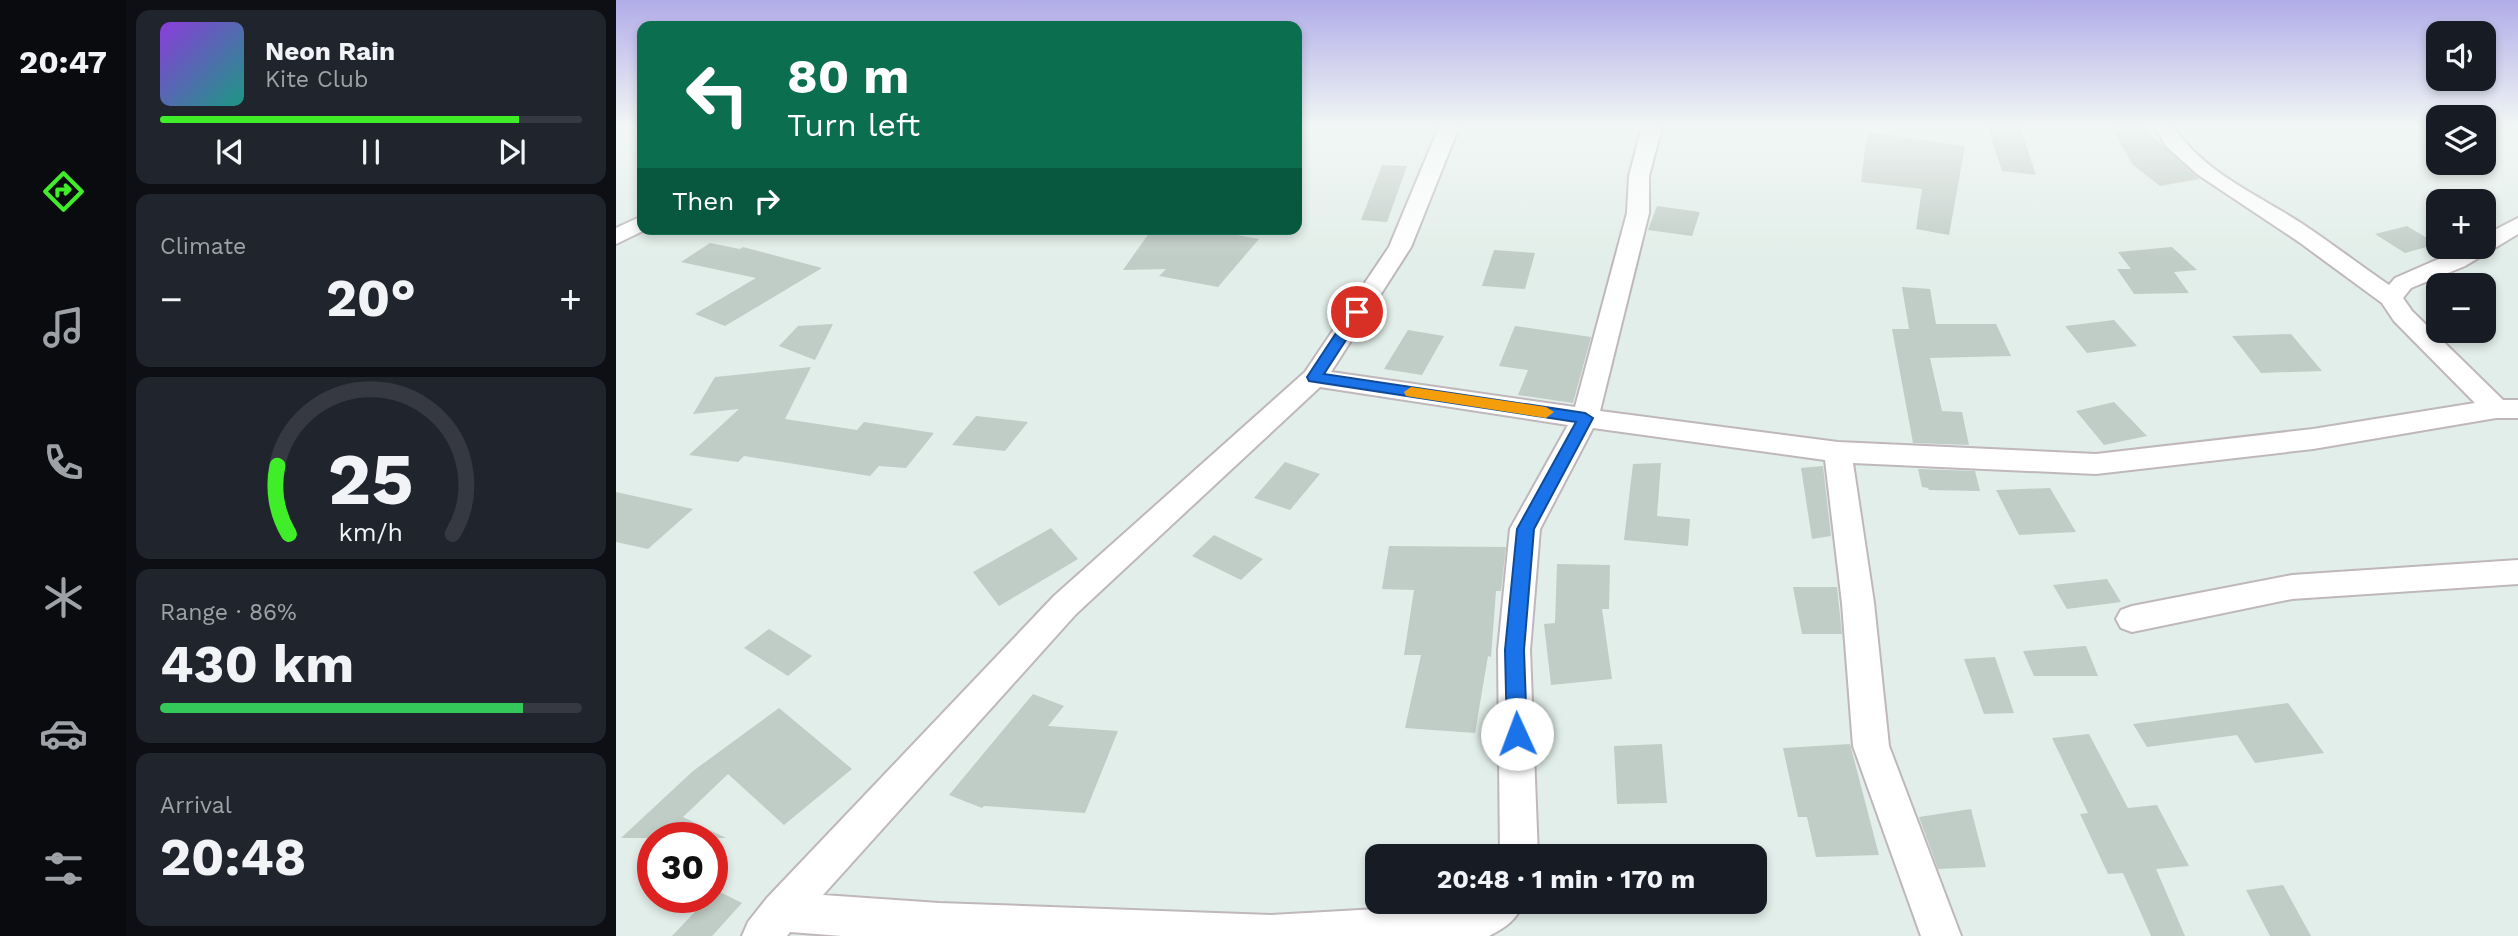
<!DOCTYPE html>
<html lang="en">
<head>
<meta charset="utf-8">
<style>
  body { margin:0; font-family:"Work Sans",sans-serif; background:#20242c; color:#f1f3f6; height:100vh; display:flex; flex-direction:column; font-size:26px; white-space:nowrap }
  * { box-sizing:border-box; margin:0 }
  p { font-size:23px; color:#9ea1a6 }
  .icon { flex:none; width:38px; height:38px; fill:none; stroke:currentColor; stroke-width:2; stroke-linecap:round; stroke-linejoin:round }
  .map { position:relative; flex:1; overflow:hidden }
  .sheet { display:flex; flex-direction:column; gap:10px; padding:10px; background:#0d0f14; width:490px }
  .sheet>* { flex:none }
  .top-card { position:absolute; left:21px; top:21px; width:665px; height:214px; border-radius:14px; box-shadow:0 4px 10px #0003; background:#0b6e4f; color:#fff; overflow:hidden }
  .controls { position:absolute; left:1810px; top:21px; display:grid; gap:14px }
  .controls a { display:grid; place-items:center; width:70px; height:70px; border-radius:14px; background:#171b24; box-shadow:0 4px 10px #0003; font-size:35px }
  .speed { position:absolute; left:21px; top:822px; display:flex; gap:14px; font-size:35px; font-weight:700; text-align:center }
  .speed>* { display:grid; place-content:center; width:91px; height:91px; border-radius:50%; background:#171b24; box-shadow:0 4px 10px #0003; line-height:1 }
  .speed .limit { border:10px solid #d22; background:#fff; color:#111 }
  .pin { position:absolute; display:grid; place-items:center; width:60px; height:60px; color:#fff; margin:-30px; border:4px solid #fff; border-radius:50%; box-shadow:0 2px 7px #0007 }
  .me { position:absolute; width:77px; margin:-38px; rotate:358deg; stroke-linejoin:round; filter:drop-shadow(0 0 5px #0008) }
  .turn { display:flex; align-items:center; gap:24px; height:147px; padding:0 35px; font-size:32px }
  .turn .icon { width:91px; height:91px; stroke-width:2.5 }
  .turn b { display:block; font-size:49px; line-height:60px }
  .then { display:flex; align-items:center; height:66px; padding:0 35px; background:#0003; gap:14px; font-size:26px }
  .big { font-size:52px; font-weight:700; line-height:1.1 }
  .sheet .tile { flex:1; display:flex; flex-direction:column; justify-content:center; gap:10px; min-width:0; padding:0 24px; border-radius:14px; background:#20242c }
  .sheet .dial { align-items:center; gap:0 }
  .dial svg { height:182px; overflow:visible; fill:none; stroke:#363941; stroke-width:7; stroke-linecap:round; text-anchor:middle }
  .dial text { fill:#f1f3f6; stroke:none }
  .song { display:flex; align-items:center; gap:21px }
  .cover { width:84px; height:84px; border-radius:10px; background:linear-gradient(135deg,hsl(270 70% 55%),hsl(170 70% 35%)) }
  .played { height:7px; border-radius:4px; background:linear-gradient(90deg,#3fee28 85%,#363941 85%) }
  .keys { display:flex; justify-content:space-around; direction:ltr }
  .heat { display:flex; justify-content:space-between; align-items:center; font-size:38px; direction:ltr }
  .charge { height:10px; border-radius:5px; background:linear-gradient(90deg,#34c759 86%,#363941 0) }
  .trip { position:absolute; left:749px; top:844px; width:402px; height:70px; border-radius:14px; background:#171b24; box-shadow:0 4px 10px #0003; font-weight:700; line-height:70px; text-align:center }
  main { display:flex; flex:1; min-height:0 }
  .tabs { display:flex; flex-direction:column; width:126px; justify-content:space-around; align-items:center; background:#090b0e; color:#9ea1a6 }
  .tabs .icon { width:49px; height:49px }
  .tabs .active { color:#3fee28 }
  .tabs b { font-size:32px; color:#f1f3f6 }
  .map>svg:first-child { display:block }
  .building { fill:#c0ccc6 }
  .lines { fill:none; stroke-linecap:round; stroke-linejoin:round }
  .street-casing { stroke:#bfb7bc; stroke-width:4 }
  .street { fill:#fff; fill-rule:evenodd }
  .route { fill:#1a73e8; stroke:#114b97; stroke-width:2 }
  .slow { fill:#f59e0b }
</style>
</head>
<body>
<main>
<nav class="tabs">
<b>20:47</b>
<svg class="icon active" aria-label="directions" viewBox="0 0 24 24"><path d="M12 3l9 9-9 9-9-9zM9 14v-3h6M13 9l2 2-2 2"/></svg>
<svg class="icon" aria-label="music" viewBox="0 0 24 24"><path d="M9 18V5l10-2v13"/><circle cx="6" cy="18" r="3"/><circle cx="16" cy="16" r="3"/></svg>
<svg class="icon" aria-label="phone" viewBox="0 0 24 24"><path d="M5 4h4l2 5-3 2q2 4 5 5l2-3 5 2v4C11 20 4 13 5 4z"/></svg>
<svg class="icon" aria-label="climate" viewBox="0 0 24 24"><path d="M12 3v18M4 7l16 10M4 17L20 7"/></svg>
<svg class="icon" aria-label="car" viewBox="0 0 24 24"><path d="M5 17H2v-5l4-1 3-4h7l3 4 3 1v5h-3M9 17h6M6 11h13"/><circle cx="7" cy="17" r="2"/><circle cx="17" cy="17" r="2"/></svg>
<svg class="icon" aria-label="filters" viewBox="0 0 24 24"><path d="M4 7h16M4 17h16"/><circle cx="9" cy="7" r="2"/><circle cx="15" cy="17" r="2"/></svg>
</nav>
<section class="sheet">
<div class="tile">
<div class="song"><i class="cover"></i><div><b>Neon Rain</b><p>Kite Club</p></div></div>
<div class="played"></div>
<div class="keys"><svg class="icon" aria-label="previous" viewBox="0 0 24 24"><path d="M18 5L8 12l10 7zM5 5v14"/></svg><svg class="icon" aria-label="pause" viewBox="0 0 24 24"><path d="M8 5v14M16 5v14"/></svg><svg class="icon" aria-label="next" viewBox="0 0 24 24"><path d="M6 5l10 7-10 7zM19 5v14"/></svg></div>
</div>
<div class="tile"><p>Climate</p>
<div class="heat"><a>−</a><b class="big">20°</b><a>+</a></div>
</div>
<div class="tile dial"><svg viewBox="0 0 100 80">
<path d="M14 69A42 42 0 1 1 86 69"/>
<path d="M14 69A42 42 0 0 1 9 39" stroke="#3fee28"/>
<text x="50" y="56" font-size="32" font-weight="700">25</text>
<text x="50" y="72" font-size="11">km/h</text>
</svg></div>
<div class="tile"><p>Range · 86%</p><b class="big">430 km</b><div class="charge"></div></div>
<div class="tile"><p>Arrival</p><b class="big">20:48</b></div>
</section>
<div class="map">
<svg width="1902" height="936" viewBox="0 0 1902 936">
  <rect width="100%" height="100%" fill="#e2eee9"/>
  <path class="building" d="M 1372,127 L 1404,127 L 1420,175 L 1386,171 Z
    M 1495,127 L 1527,127 L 1583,179 L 1544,186 L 1517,165 Z
    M 1251,132 L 1349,146 L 1333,235 L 1300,229 L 1306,189 L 1245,182 Z
    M 766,165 L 791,166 L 771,222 L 745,220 Z
    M 1041,206 L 1084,212 L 1076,236 L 1032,230 Z
    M 1791,226 L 1821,244 L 1789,253 L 1759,234 Z
    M 536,229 L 587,229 L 643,239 L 602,287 L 543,276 L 550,269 L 507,270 Z
    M 94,243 L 124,249 L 127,247 L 206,268 L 109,326 L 79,314 L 140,278 L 65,262 Z
    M 1556,247 L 1581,270 L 1558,272 L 1573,293 L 1518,294 L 1501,269 L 1515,269 L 1502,252 Z
    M 878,250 L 919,253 L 909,289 L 866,286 Z
    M 1286,287 L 1314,289 L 1320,324 L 1380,324 L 1395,356 L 1314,358 L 1326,411 L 1346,412 L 1353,445 L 1297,443 L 1276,329 L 1293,329 Z
    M 1498,320 L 1521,346 L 1471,353 L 1449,326 Z
    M 217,324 L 199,360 L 163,346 L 182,326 Z
    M 899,326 L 975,337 L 957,403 L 902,395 L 912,370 L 883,366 Z
    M 792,330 L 828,336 L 806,375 L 768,369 Z
    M 1675,334 L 1706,371 L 1645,373 L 1616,336 Z
    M 195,367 L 169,419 L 241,430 L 248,422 L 318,433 L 290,468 L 263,466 L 254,476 L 128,456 L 122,462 L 73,455 L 123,409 L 77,414 L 99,377 Z
    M 1498,402 L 1531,436 L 1488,445 L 1460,411 Z
    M 360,416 L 412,422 L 389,451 L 336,445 Z
    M 669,462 L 704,474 L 674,510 L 638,498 Z
    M 1045,463 L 1041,516 L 1074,519 L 1072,546 L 1008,540 L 1017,464 Z
    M 1207,466 L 1215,536 L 1196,539 L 1185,468 Z
    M 1302,469 L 1359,471 L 1364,491 L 1313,490 L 1312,488 L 1306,487 Z
    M 1434,488 L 1460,532 L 1403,535 L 1380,490 Z
    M 0,492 L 77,509 L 32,549 L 0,542 Z
    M 435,528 L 462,559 L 383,606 L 357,572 Z
    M 598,535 L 647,559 L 625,580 L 576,556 Z
    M 773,546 L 890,547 L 885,591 L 880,591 L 875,657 L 872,656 L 859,733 L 789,728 L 805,655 L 788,655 L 798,590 L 766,589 Z
    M 941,564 L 994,565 L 993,609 L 986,609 L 996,679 L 935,685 L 928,624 L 939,623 Z
    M 1491,579 L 1505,602 L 1451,609 L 1437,585 Z
    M 1177,587 L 1221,587 L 1226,634 L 1186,634 Z
    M 153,629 L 196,656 L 172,676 L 128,648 Z
    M 1470,646 L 1482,676 L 1418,676 L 1407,651 Z
    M 1379,657 L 1398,713 L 1368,714 L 1348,659 Z
    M 417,694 L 448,706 L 432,726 L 502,731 L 469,813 L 368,806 L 366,808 L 333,795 Z
    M 1672,703 L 1708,753 L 1639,763 L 1621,735 L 1531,747 L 1517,724 Z
    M 163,708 L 236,769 L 168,825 L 112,774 L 67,817 L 110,838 L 5,838 L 77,771 Z
    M 1473,734 L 1512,808 L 1541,805 L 1573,866 L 1540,869 L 1569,936 L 1535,936 L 1507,873 L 1492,874 L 1464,814 L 1472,813 L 1436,738 Z
    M 1046,744 L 1051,803 L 1001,804 L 998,746 Z
    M 1234,744 L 1263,855 L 1200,857 L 1191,817 L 1182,817 L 1167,748 Z
    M 1355,809 L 1370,867 L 1322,869 L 1303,817 Z
    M 1667,885 L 1695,936 L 1654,936 L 1630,890 Z
    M 100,890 L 126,903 L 96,936 L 56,936 L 92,898 L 96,898 Z"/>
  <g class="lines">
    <defs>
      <path id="street" d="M 823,127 L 843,127 L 795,247 L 715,372 L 959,407 L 1011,213 L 1013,176 L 1026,127 L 1046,127 L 1033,176 L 1033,213 L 984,411 L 1222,442 L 1480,454 L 1697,429 L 1859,403 L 1778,321 L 1766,303 L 1683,242 L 1581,174 L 1550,146 L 1539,127 L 1558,127 C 1587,172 1642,195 1685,223 C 1715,243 1744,265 1773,285 L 1779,278 L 1850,247 L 1867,247 L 1867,236 L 1902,218 L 1902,234 L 1849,266 L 1795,288 L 1787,298 L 1796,311 L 1887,400 L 1902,400 L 1902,418 L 1880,418 L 1697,449 L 1480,474 L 1237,463 L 1258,603 L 1273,746 L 1345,936 L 1305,936 L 1237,746 L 1226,603 L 1209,460 L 977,428 L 924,529 L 914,650 L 922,856 L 884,856 L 882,650 L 894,529 L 952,425 L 704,387 L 460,614 L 207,895 L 323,903 L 655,915 L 851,904 L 857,901 L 908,901 C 901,920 890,927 873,936 L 226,936 L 174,932 L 171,936 L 126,936 L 132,922 L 151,898 L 438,596 L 689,372 L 773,247 Z
        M 26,216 L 26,229 L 31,229 L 0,244 L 0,228 Z
        M 1902,560 L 1902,584 L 1676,599 L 1516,632 L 1505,628 L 1500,619 L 1505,610 L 1516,606 L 1676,575 Z"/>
    </defs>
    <use href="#street" class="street-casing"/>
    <use href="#street" class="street"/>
  </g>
  <linearGradient id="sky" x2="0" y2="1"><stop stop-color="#b1ace8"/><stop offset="0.49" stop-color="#f2f7f5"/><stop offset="1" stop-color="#f2f7f5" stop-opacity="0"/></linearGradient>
  <rect width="1902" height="258" fill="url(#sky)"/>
  <path class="route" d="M 741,308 L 748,312 L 708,374 L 969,413 L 977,418 L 918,529 L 908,650 L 911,734 L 908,740 L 901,743 L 894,740 L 891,734 L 889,650 L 901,529 L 960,422 L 693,381 L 691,377 L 693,374 L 736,309 Z"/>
  <path class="slow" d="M 795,387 L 930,407 L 938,412 L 930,418 L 790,396 L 788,392 Z"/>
</svg>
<div class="controls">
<a><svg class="icon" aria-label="sound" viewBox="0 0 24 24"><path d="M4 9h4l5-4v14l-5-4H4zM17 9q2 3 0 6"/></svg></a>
<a><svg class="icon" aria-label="layers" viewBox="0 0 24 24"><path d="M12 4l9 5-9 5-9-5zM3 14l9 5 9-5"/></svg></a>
<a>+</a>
<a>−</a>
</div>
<div class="speed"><div class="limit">30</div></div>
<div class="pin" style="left:741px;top:312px;background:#d93025"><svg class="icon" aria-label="arrive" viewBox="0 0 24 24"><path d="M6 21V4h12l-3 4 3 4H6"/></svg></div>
<svg class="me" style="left:901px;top:734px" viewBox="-20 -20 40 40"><circle r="19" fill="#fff"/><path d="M0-13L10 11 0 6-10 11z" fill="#1a73e8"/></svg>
<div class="trip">20:48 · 1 min · 170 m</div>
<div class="top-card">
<div class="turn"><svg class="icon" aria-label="left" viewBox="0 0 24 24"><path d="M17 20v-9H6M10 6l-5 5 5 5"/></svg><div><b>80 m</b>Turn left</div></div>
<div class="then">Then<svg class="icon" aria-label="right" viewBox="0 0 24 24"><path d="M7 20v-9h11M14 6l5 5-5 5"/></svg></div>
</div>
</div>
</main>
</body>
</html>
